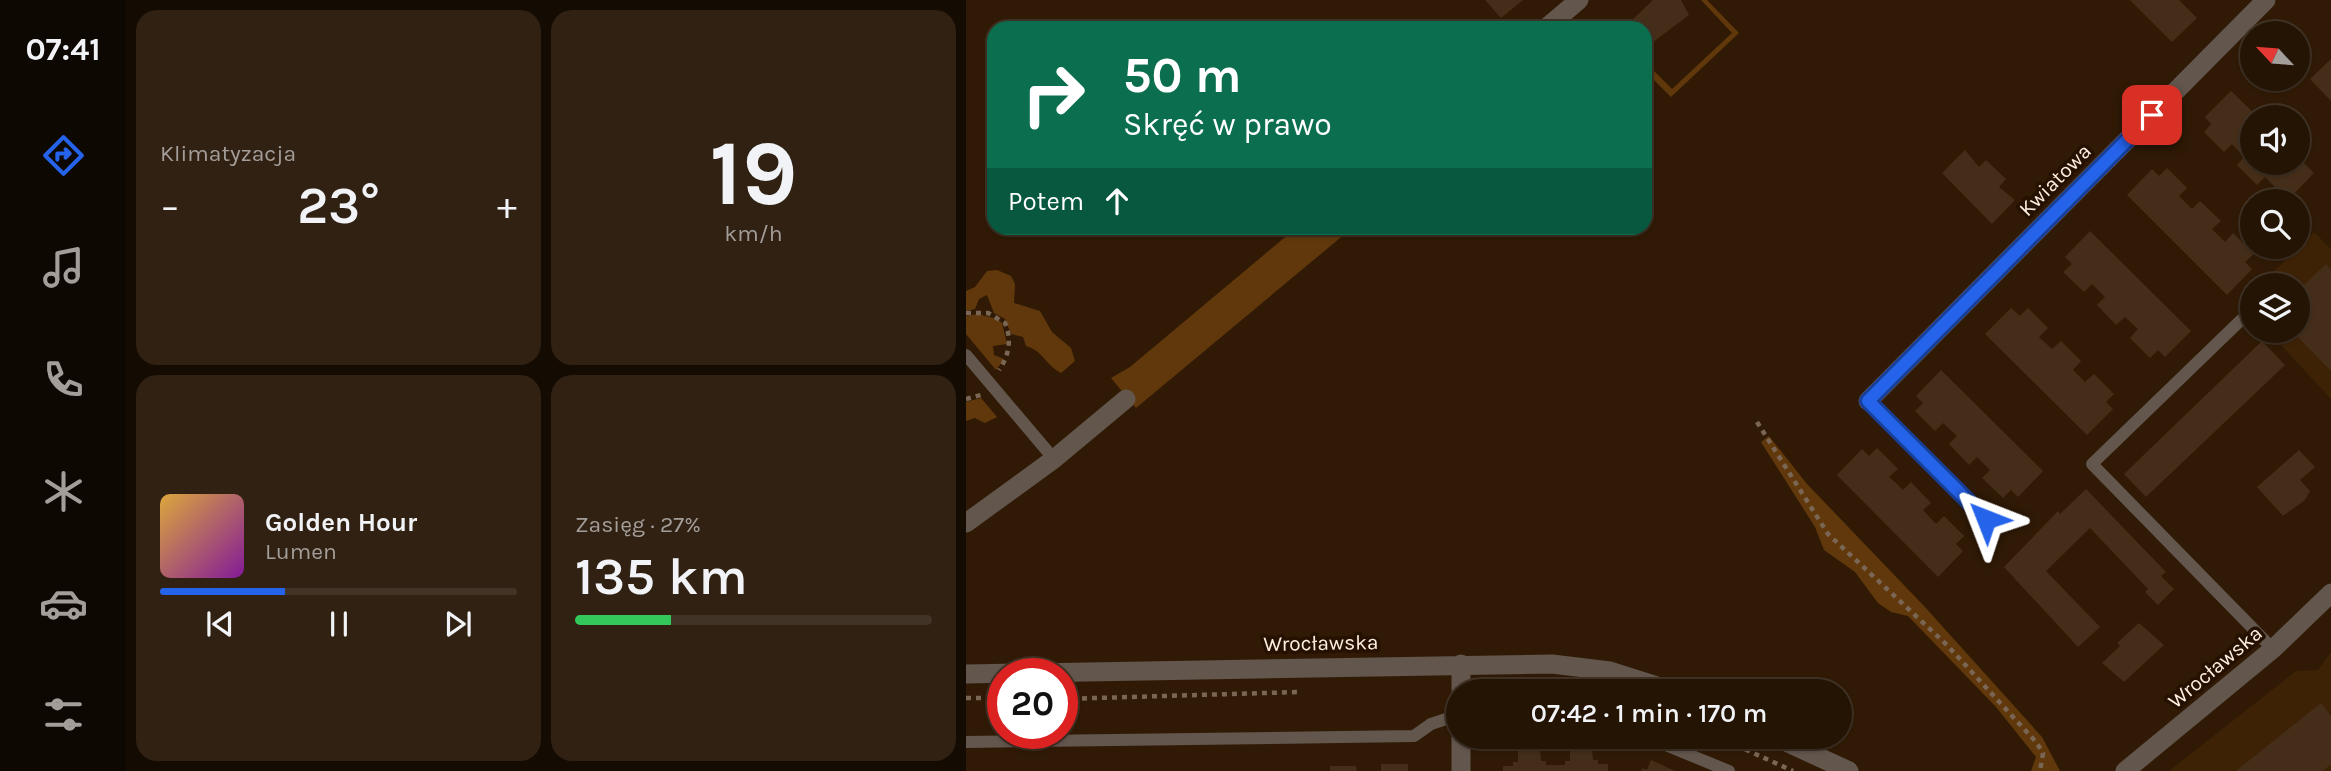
<!DOCTYPE html>
<html lang="pl">
<head>
<meta charset="utf-8">
<style>
  body { margin:0; font-family:Karla,sans-serif; background:#302113; color:#f1f3f6; height:100vh; display:flex; flex-direction:column; font-size:26px; white-space:nowrap }
  * { box-sizing:border-box; margin:0 }
  p { font-size:23px; color:#a39e9a }
  .icon { flex:none; width:38px; height:38px; fill:none; stroke:currentColor; stroke-width:2; stroke-linecap:round; stroke-linejoin:round }
  .map { position:relative; flex:1; overflow:hidden }
  .drawer { display:flex; flex-direction:column; gap:10px; padding:10px; background:#140b02; width:840px }
  .drawer>* { flex:none }
  .top-card { position:absolute; left:21px; top:21px; width:665px; height:214px; border-radius:21px; box-shadow:0 2px 5px #0004,0 0 0 2px #413326; background:#0b6e4f; color:#fff; overflow:hidden }
  .needle { width:46px; rotate:296deg }
  .buttons { position:absolute; left:1274px; top:21px; display:grid; gap:14px }
  .buttons a { display:grid; place-items:center; width:70px; height:70px; border-radius:50%; background:#241404; box-shadow:0 2px 5px #0004,0 0 0 2px #413326; font-size:35px }
  .speed { position:absolute; left:21px; top:658px; display:flex; gap:14px; font-size:35px; font-weight:700; text-align:center }
  .speed>* { display:grid; place-content:center; width:91px; height:91px; border-radius:50%; background:#241404; box-shadow:0 2px 5px #0004,0 0 0 2px #413326; line-height:1 }
  .speed .limit { border:10px solid #d22; background:#fff; color:#111 }
  .pin { position:absolute; display:grid; place-items:center; width:60px; height:60px; color:#fff; margin:-30px; border-radius:14px; box-shadow:0 4px 10px #0006 }
  .me { position:absolute; width:77px; margin:-38px; rotate:315deg; stroke-linejoin:round; filter:drop-shadow(0 0 5px #0008) }
  .turn { display:flex; align-items:center; gap:24px; height:147px; padding:0 21px; font-size:32px }
  .turn .icon { width:91px; height:91px; stroke-width:2.5 }
  .turn b { display:block; font-size:49px; line-height:60px }
  .then { display:flex; align-items:center; height:66px; padding:0 21px; background:#0003; gap:14px; font-size:26px }
  .big { font-size:52px; font-weight:600; line-height:1.1 }
  .drawer .tile { flex:1; display:flex; flex-direction:column; justify-content:center; gap:10px; min-width:0; padding:0 24px; border-radius:21px; background:#302113 }
  .drawer .dial { align-items:center; gap:0 }
  .dial b { font-size:91px; line-height:1 }
  .song { display:flex; align-items:center; gap:21px }
  .cover { width:84px; height:84px; border-radius:10px; background:linear-gradient(135deg,hsl(40 70% 55%),hsl(290 70% 35%)) }
  .played { height:7px; border-radius:4px; background:linear-gradient(90deg,#2563eb 35%,#413326 35%) }
  .keys { display:flex; justify-content:space-around; direction:ltr }
  .heat { display:flex; justify-content:space-between; align-items:center; font-size:38px; direction:ltr }
  .charge { height:10px; border-radius:5px; background:linear-gradient(90deg,#34c759 27%,#413326 0) }
  .drawer .tiles { flex:1; display:grid; gap:10px; grid-template-columns:repeat(2,1fr) }
  .trip { position:absolute; left:480px; top:679px; width:406px; height:70px; border-radius:35px; background:#241404; box-shadow:0 2px 5px #0004,0 0 0 2px #413326; font-weight:600; line-height:70px; text-align:center }
  main { display:flex; flex:1; min-height:0 }
  .tab-bar { display:flex; flex-direction:column; width:126px; justify-content:space-around; align-items:center; background:#0e0802; color:#a39e9a }
  .tab-bar .icon { width:49px; height:49px }
  .tab-bar .current { color:#2563eb }
  .tab-bar b { font-size:32px; color:#f1f3f6 }
  .map>svg:first-child { display:block }
  .built { fill:#3d2206 }
  .green { fill:#61380b }
  .building { fill:#452e19 }
  .lines { fill:none; stroke-linecap:round; stroke-linejoin:round }
  .path { stroke:#7a6654; stroke-width:4.5; stroke-dasharray:5 5; stroke-linecap:butt }
  .service { stroke:#62564d; stroke-width:12 }
  .minor { stroke:#62564d; stroke-width:19 }
  .route-casing { stroke:#184099; stroke-width:18 }
  .route { stroke:#2563eb; stroke-width:12 }
  .labels { text-anchor:middle; stroke-width:7; stroke-linejoin:round; paint-order:stroke }
  .street-label { font-size:21px; fill:#fdeee1; stroke:#261100 }
</style>
</head>
<body>
<main>
<nav class="tab-bar">
<b>07:41</b>
<svg class="icon current" aria-label="directions" viewBox="0 0 24 24"><path d="M12 3l9 9-9 9-9-9zM9 14v-3h6M13 9l2 2-2 2"/></svg>
<svg class="icon" aria-label="music" viewBox="0 0 24 24"><path d="M9 18V5l10-2v13"/><circle cx="6" cy="18" r="3"/><circle cx="16" cy="16" r="3"/></svg>
<svg class="icon" aria-label="phone" viewBox="0 0 24 24"><path d="M5 4h4l2 5-3 2q2 4 5 5l2-3 5 2v4C11 20 4 13 5 4z"/></svg>
<svg class="icon" aria-label="climate" viewBox="0 0 24 24"><path d="M12 3v18M4 7l16 10M4 17L20 7"/></svg>
<svg class="icon" aria-label="car" viewBox="0 0 24 24"><path d="M5 17H2v-5l4-1 3-4h7l3 4 3 1v5h-3M9 17h6M6 11h13"/><circle cx="7" cy="17" r="2"/><circle cx="17" cy="17" r="2"/></svg>
<svg class="icon" aria-label="filters" viewBox="0 0 24 24"><path d="M4 7h16M4 17h16"/><circle cx="9" cy="7" r="2"/><circle cx="15" cy="17" r="2"/></svg>
</nav>
<section class="drawer">
<div class="tiles">
<div class="tile"><p>Klimatyzacja</p>
<div class="heat"><a>−</a><b class="big">23°</b><a>+</a></div>
</div>
<div class="tile dial"><b>19</b><p>km/h</p></div>
<div class="tile">
<div class="song"><i class="cover"></i><div><b>Golden Hour</b><p>Lumen</p></div></div>
<div class="played"></div>
<div class="keys"><svg class="icon" aria-label="previous" viewBox="0 0 24 24"><path d="M18 5L8 12l10 7zM5 5v14"/></svg><svg class="icon" aria-label="pause" viewBox="0 0 24 24"><path d="M8 5v14M16 5v14"/></svg><svg class="icon" aria-label="next" viewBox="0 0 24 24"><path d="M6 5l10 7-10 7zM19 5v14"/></svg></div>
</div>
<div class="tile"><p>Zasięg · 27%</p><b class="big">135 km</b><div class="charge"></div></div>
</div>
</section>
<div class="map">
<svg width="1365" height="771" viewBox="0 0 1365 771">
  <rect width="100%" height="100%" fill="#301a05"/>
  <path class="built" d="M 1348,232 L 1365,249 L 1365,399 L 1302,331 L 1332,331 L 1332,285 L 1294,285 Z
    M 1365,652 L 1365,771 L 1203,771 L 1330,671 L 1352,670 Z"/>
  <path class="green" d="M 735,0 L 741,0 L 773,33 L 705,97 L 679,71 L 679,62 L 706,89 L 766,33 Z
    M 330,228 L 386,228 L 170,408 L 145,378 L 164,367 Z
    M 31,270 L 45,276 L 49,284 L 48,303 L 74,311 L 86,332 L 105,348 L 109,361 L 95,373 C 81,366 76,350 60,346 L 57,337 L 45,334 L 39,319 L 28,313 L 21,295 L 13,299 L 9,309 L 0,311 L 0,291 L 9,287 L 21,271 Z
    M 12,314 L 31,319 L 36,323 L 41,344 L 27,346 L 28,355 L 38,359 L 30,370 L 0,334 L 0,316 Z
    M 15,398 L 31,417 L 19,423 L 9,418 L 0,421 L 0,402 Z
    M 803,436 L 841,484 L 958,606 L 1076,737 L 1094,771 L 1065,771 L 1070,757 L 1030,707 L 942,616 L 925,612 L 912,603 L 889,572 L 858,550 L 849,527 L 795,442 Z"/>
  <path class="building" d="M 519,0 L 557,0 L 535,18 Z
    M 687,0 L 715,0 L 723,15 L 682,46 L 679,42 L 679,28 L 667,28 L 663,23 Z
    M 1164,0 L 1213,0 L 1231,18 L 1206,42 Z
    M 1365,59 L 1365,101 L 1344,79 Z
    M 1265,91 L 1292,117 L 1286,117 L 1286,163 L 1332,163 L 1332,157 L 1348,173 L 1321,201 L 1307,201 L 1303,197 L 1312,190 L 1299,177 L 1291,185 L 1271,165 L 1278,157 L 1266,144 L 1258,152 L 1238,132 L 1245,124 L 1239,117 Z
    M 999,150 L 1013,167 L 1020,160 L 1040,179 L 1033,187 L 1049,200 L 1026,224 L 976,173 Z
    M 1201,168 L 1221,188 L 1213,196 L 1226,209 L 1234,201 L 1255,221 L 1246,229 L 1259,242 L 1267,233 L 1288,254 L 1279,262 L 1286,269 L 1261,295 L 1161,195 L 1186,169 L 1193,176 Z
    M 1124,231 L 1225,331 L 1199,357 L 1192,350 L 1184,358 L 1164,338 L 1172,329 L 1159,317 L 1150,325 L 1131,305 L 1139,297 L 1126,284 L 1118,292 L 1097,272 L 1106,264 L 1099,257 Z
    M 1360,264 L 1365,270 L 1365,371 L 1326,331 L 1332,331 L 1332,291 Z
    M 1045,308 L 1054,316 L 1062,308 L 1082,328 L 1073,337 L 1086,349 L 1095,341 L 1115,361 L 1107,370 L 1119,382 L 1128,374 L 1148,394 L 1140,402 L 1147,409 L 1121,435 L 1019,334 Z
    M 1296,341 L 1319,365 L 1180,497 L 1158,474 Z
    M 975,370 L 1077,471 L 1052,497 L 1045,490 L 1037,498 L 1016,478 L 1024,470 L 1011,457 L 1003,465 L 983,444 L 991,436 L 977,423 L 969,431 L 949,411 L 957,403 L 950,396 Z
    M 911,448 L 932,469 L 923,477 L 930,483 L 937,490 L 945,482 L 965,503 L 957,510 L 970,524 L 978,516 L 998,536 L 990,544 L 997,551 L 972,577 L 871,475 L 896,449 L 903,456 Z
    M 1333,450 L 1349,467 L 1334,480 L 1344,491 L 1339,500 L 1317,516 L 1291,487 Z
    M 1120,489 L 1200,572 L 1195,576 L 1208,589 L 1192,605 L 1179,592 L 1182,589 L 1124,528 L 1080,571 L 1134,627 L 1112,647 L 1038,567 L 1092,511 L 1094,514 Z
    M 1173,623 L 1198,645 L 1158,682 L 1136,663 L 1154,646 L 1151,643 Z
    M 1355,703 L 1365,716 L 1365,764 L 1357,771 L 1270,771 Z
    M 574,750 L 575,761 L 580,761 L 580,765 L 599,765 L 599,761 L 604,761 L 604,750 L 626,750 L 627,760 L 632,760 L 632,764 L 642,764 L 642,771 L 537,771 L 537,766 L 547,766 L 547,762 L 552,762 L 552,751 Z
    M 685,760 L 696,765 L 709,771 L 675,771 L 676,768 L 681,770 Z
    M 415,764 L 442,764 L 442,771 L 415,771 Z
    M 364,766 L 390,766 L 391,771 L 364,771 Z"/>
  <g class="lines">
    <path class="path" d="M 0,313 L 22,313 L 39,323 C 46,339 43,356 33,370
      M 0,399 L 15,395
      M 791,422 L 862,534 L 981,645 L 1070,742 L 1077,753 L 1074,771
      M 513,690 L 602,691
      M 0,698 L 37,698
      M 96,699 L 333,692
      M 752,737 L 827,771"/>
    <path class="service" d="M 1275,320 L 1126,464 L 1307,649
      M 0,355 L 88,459
      M 902,401 L 1020,519
      M 680,737 L 763,771
      M 0,742 L 448,736 L 465,724 L 492,715"/>
    <path class="minor" d="M 580,28 L 613,0
      M 902,401 L 1300,0
      M 0,523 L 88,459 L 160,399
      M 495,664 L 495,691
      M 0,674 L 586,664 L 644,671 L 707,691
      M 495,737 L 495,771
      M 809,737 L 883,771
      M 1159,771 L 1307,649 L 1365,593"/>
  </g>
  <g class="lines">
    <defs>
      <path id="route" d="M 1020,519 L 902,401 L 1186,115"/>
    </defs>
    <use href="#route" class="route-casing"/>
    <use href="#route" class="route"/>
  </g>
  <g class="labels">
    <g class="street-label">
      <text transform="translate(1089 180) rotate(-45)" y="7">Kwiatowa</text>
      <text transform="translate(355 643) rotate(-1)" y="7">Wrocławska</text>
      <text transform="translate(1249 667) rotate(-40)" y="7">Wrocławska</text>
    </g>
  </g>
</svg>
<div class="buttons">
<a><svg class="needle" viewBox="-14 -14 28 28"><path d="M0-13l5 13h-10z" fill="#e53935"/><path d="M0 13l5-13h-10z" fill="#a39e9a"/></svg></a>
<a><svg class="icon" aria-label="sound" viewBox="0 0 24 24"><path d="M4 9h4l5-4v14l-5-4H4zM17 9q2 3 0 6"/></svg></a>
<a><svg class="icon" aria-label="search" viewBox="0 0 24 24"><circle cx="10" cy="10" r="6"/><path d="M15 15l6 6"/></svg></a>
<a><svg class="icon" aria-label="layers" viewBox="0 0 24 24"><path d="M12 4l9 5-9 5-9-5zM3 14l9 5 9-5"/></svg></a>
</div>
<div class="speed"><div class="limit">20</div></div>
<div class="pin" style="left:1186px;top:115px;background:#d93025"><svg class="icon" aria-label="arrive" viewBox="0 0 24 24"><path d="M6 21V4h12l-3 4 3 4H6"/></svg></div>
<svg class="me" style="left:1020px;top:519px" viewBox="-20 -20 40 40"><path d="M0-17L14 15 0 8-14 15z" fill="#2563eb" stroke="#fff" stroke-width="4"/></svg>
<div class="trip">07:42 · 1 min · 170 m</div>
<div class="top-card">
<div class="turn"><svg class="icon" aria-label="right" viewBox="0 0 24 24"><path d="M7 20v-9h11M14 6l5 5-5 5"/></svg><div><b>50 m</b>Skręć w prawo</div></div>
<div class="then">Potem<svg class="icon" aria-label="ahead" viewBox="0 0 24 24"><path d="M12 20V5M6 11l6-6 6 6"/></svg></div>
</div>
</div>
</main>
</body>
</html>
